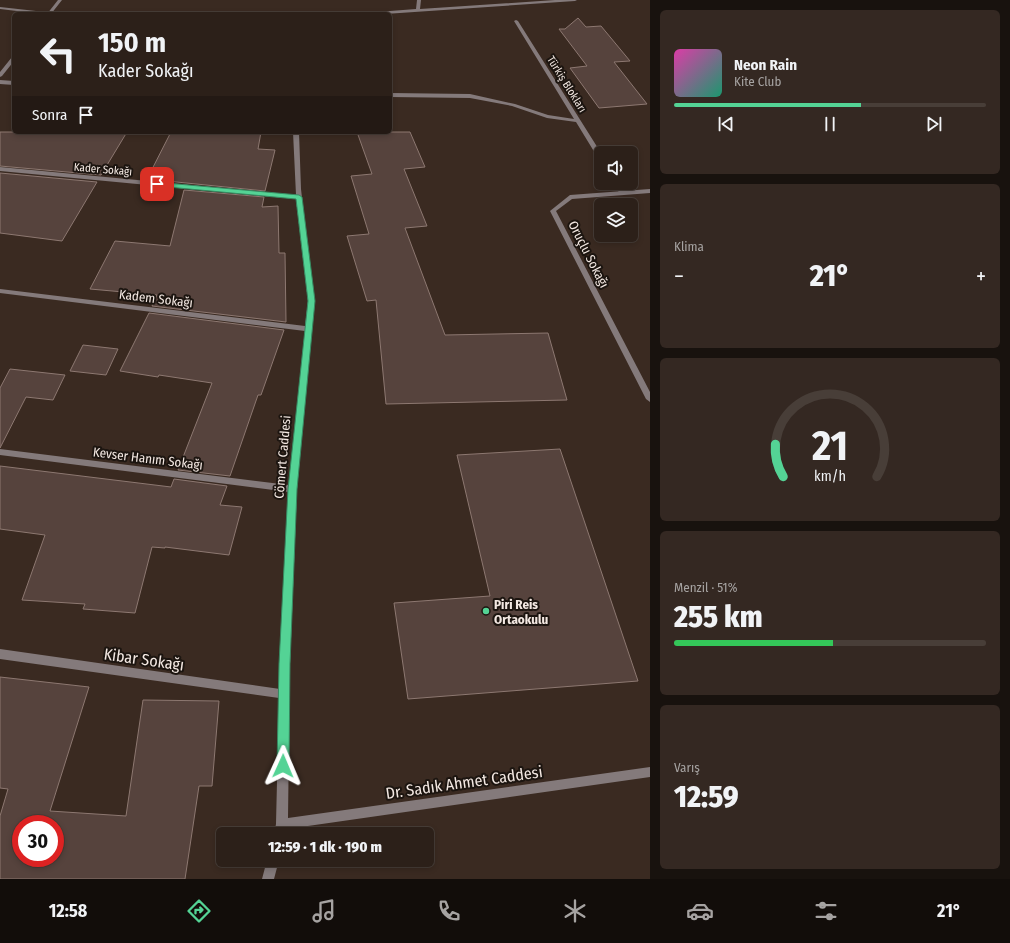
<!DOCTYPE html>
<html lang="tr">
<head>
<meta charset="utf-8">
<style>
  body { margin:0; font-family:"Fira Sans Condensed",sans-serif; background:#342822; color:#f1f3f6; height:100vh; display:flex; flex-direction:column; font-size:15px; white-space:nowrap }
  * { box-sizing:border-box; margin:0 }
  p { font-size:13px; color:#a6a3a2 }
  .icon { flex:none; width:22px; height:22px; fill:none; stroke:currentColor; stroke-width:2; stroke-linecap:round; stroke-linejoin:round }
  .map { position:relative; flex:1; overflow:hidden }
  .panel { display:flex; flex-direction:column; gap:10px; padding:10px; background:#18120e; width:360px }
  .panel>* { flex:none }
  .top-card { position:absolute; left:12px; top:12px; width:380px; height:122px; border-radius:6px; box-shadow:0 2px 6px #0003,0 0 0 1px #483e38; background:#2c2019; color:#f1f3f6; overflow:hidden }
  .tools { position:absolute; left:594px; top:146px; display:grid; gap:8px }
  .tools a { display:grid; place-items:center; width:44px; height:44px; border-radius:6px; background:#2c2019; box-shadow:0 2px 6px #0003,0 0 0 1px #483e38; font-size:20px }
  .speed { position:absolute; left:12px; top:815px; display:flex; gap:8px; font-size:20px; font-weight:700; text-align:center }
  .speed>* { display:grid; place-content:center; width:52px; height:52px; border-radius:50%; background:#2c2019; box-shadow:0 2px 6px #0003,0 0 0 1px #483e38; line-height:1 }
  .speed .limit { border:6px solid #d22; background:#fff; color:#111 }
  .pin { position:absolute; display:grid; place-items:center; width:34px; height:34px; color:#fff; margin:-17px; border-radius:8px; box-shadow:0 2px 6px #0006 }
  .me { position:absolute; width:44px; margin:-22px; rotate:1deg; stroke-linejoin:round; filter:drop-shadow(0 0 3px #0008) }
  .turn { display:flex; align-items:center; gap:14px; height:84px; padding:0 20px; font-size:18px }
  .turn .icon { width:52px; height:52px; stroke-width:2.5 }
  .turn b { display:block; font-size:28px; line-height:34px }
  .then { display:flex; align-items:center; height:38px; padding:0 20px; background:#0003; gap:8px; font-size:15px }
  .big { font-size:30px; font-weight:800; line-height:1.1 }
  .panel .tile { flex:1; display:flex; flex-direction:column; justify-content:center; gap:6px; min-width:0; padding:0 14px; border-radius:6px; background:#342822 }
  .panel .dial { align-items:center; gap:0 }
  .dial svg { height:104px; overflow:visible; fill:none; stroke:#483e38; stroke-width:7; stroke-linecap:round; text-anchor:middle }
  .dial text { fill:#f1f3f6; stroke:none }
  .song { display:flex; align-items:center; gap:12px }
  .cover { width:48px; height:48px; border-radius:6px; background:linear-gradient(135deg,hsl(320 70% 55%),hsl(160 70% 35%)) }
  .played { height:4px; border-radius:2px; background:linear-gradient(90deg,#54d395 60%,#483e38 60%) }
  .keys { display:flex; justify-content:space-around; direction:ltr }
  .heat { display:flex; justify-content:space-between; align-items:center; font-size:22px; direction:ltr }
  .charge { height:6px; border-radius:3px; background:linear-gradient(90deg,#34c759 51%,#483e38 0) }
  .trip { position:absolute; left:216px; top:827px; width:218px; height:40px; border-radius:6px; background:#2c2019; box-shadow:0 2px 6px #0003,0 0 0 1px #483e38; font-weight:800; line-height:40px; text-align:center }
  .tab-bar { display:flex; height:64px; justify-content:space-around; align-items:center; background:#120d0a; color:#a6a3a2 }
  .tab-bar .icon { width:28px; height:28px }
  .tab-bar .active { color:#54d395 }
  .tab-bar b { font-size:18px; color:#f1f3f6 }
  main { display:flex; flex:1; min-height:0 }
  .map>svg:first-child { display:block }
  .building { fill:#56433d; stroke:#8d7871; fill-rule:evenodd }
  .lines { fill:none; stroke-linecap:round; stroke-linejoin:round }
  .service { fill:#847a7b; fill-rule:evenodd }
  .minor { fill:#847a7b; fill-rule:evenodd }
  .tertiary { fill:#847a7b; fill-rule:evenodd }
  .route { fill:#54d395; stroke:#378961 }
  .poi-dot { fill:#54d395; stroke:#1c1510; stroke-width:1.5 }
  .labels { text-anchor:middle; stroke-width:4; stroke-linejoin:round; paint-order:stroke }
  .far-street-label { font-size:11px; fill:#f3e8e2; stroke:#1c1510 }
  .street-label { font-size:13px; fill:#f3e8e2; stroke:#1c1510 }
  .poi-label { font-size:13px; font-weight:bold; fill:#f3e8e2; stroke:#1c1510; text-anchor:start }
  .near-street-label { font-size:16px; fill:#f3e8e2; stroke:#1c1510 }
</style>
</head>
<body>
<main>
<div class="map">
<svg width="650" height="879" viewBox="0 0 650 879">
  <rect width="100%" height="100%" fill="#3a2a21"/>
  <path class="building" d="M 578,18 L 586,27 L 601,26 L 630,61 L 614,62 L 647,104 L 599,108 L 570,68 L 587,66 L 559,29 L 565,29 Z
    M 0,132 L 127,132 L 101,175 L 0,166 Z
    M 171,132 L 261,132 L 258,149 L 275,150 L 265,191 L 147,179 Z
    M 357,132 L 410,132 L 425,167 L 404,169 L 427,226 L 405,228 L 445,335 L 548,333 L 567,400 L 386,404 L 376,300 L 367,301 L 347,236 L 369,234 L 351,176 L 372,174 Z
    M 0,173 L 97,182 L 62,241 L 0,233 Z
    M 184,190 L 264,197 L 262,207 L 278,206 L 279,253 L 285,253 L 286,322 L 152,306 L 157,295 L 90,289 L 115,241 L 170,246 Z
    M 149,313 L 284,330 L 261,395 L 258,395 L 230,476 L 178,470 L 212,383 L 159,375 L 158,377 L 120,371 Z
    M 83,345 L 118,349 L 106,375 L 70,371 Z
    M 10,369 L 65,375 L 53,400 L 26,397 L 0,448 L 0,388 Z
    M 560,449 L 638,681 L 408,699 L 394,603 L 490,596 L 457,455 Z
    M 0,466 L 171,487 L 174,479 L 227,486 L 220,505 L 242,507 L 229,555 L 165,547 L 165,548 L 152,547 L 135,613 L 83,609 L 85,604 L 22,600 L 45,535 L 0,529 Z
    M 0,677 L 89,687 L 50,811 L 126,816 L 143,700 L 219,701 L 212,786 L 199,786 L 185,879 L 0,879 L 0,816 L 8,789 L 0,788 ZM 21,824 L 55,824 L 55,858 L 21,858 Z"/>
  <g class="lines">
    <path class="service" d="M 516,20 L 518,21 L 601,153 L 601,160 L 598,158 L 576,122 L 547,118 L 512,106 L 470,98 L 390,97 L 390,93 L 470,94 L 515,104 L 548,115 L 574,119 L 514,21 Z
      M 613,183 L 619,183 L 625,193 L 624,194 L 620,194 Z"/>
    <path class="minor" d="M 58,0 L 62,0 L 51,14 L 47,14 Z
      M 12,57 L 14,57 L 14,61 L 2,76 L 0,77 L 0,72 Z
      M 0,80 L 14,81 L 14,85 L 0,84 Z
      M 293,132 L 299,132 L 301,189 L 314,301 L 297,489 L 290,664 L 288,818 L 650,767 L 650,777 L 287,829 L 286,834 L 274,834 L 276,824 L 279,698 L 0,659 L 0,649 L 280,689 L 289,492 L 0,455 L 0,449 L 289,485 L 305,331 L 0,293 L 0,289 L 305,326 L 308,301 L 296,199 L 0,171 L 0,167 L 296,195 Z
      M 650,189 L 650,193 L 572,199 L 556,211 L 650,392 L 650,402 L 646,399 L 550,211 L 570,195 Z
      M 267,860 L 279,860 L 274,879 L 262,879 Z"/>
    <path class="tertiary" d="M 417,0 L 421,0 L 420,9 L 555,0 L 577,0 L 575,1 L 385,14 L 362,14 L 364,13 L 416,9 Z
      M 0,7 L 54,13 L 56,14 L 42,14 L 0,9 Z"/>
  </g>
  <path class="route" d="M 155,182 L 299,195 L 302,197 L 315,301 L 297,489 L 290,664 L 289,766 L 287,770 L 283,772 L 279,770 L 277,766 L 279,664 L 288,489 L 308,301 L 296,199 L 157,186 L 154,184 Z"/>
  <circle class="poi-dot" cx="486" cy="611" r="4"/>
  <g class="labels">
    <g class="far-street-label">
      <text transform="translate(567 84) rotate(58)" y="4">Türkiş Blokları</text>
      <text transform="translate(103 169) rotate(5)" y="4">Kader Sokağı</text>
    </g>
    <g class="street-label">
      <text transform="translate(589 254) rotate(63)" y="5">Oruçlu Sokağı</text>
      <text transform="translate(156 298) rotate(7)" y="5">Kadem Sokağı</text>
      <text transform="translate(282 457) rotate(-85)" y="5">Cömert Caddesi</text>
      <text transform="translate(148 458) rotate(7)" y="5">Kevser Hanım Sokağı</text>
    </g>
    <g class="poi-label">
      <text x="494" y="609">Piri Reis<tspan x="494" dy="15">Ortaokulu</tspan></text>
    </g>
    <g class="near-street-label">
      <text transform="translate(144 659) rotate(8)" y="6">Kibar Sokağı</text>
      <text transform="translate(464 782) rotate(-8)" y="6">Dr. Sadık Ahmet Caddesi</text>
    </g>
  </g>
</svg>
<div class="tools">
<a><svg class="icon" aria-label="sound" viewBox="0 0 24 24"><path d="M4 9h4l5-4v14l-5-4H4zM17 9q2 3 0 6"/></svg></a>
<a><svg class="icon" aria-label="layers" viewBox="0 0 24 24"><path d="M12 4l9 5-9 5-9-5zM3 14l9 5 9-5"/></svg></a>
</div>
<div class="speed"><div class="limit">30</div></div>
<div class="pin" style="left:157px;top:184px;background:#d93025"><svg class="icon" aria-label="arrive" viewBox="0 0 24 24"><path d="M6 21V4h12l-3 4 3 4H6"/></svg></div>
<svg class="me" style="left:283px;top:766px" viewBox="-20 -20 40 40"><path d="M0-17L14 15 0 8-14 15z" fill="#54d395" stroke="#fff" stroke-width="4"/></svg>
<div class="trip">12:59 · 1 dk · 190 m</div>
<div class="top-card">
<div class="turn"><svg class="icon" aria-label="left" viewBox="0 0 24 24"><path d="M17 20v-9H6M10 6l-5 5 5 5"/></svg><div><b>150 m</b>Kader Sokağı</div></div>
<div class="then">Sonra<svg class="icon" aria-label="arrive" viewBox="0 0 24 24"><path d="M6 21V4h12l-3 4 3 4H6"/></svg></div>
</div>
</div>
<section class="panel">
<div class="tile">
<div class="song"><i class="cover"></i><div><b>Neon Rain</b><p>Kite Club</p></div></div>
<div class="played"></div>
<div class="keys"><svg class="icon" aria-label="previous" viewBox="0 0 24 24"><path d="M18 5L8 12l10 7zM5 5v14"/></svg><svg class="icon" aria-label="pause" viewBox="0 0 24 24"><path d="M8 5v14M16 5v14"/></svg><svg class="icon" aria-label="next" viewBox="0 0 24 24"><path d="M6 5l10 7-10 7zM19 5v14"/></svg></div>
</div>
<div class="tile"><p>Klima</p>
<div class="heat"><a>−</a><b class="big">21°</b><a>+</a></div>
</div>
<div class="tile dial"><svg viewBox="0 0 100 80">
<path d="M14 69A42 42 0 1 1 86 69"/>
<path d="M14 69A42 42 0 0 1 8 44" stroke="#54d395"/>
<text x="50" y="56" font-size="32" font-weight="700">21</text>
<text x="50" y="72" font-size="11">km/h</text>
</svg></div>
<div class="tile"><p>Menzil · 51%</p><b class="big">255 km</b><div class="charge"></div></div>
<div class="tile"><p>Varış</p><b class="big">12:59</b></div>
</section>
</main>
<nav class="tab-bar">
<b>12:58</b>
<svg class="icon active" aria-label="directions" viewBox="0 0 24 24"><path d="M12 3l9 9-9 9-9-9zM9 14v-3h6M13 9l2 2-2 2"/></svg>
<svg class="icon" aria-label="music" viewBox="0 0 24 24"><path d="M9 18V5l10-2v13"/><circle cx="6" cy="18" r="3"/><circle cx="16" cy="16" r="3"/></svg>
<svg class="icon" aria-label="phone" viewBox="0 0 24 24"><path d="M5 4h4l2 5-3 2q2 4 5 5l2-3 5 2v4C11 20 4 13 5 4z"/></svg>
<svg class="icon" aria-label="climate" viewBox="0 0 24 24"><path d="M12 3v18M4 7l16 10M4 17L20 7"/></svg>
<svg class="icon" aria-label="car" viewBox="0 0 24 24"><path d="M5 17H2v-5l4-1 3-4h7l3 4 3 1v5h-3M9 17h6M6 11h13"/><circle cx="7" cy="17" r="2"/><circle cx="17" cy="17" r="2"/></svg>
<svg class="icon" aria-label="filters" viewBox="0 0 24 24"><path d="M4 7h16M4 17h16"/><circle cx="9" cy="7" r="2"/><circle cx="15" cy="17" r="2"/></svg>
<b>21°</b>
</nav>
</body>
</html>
